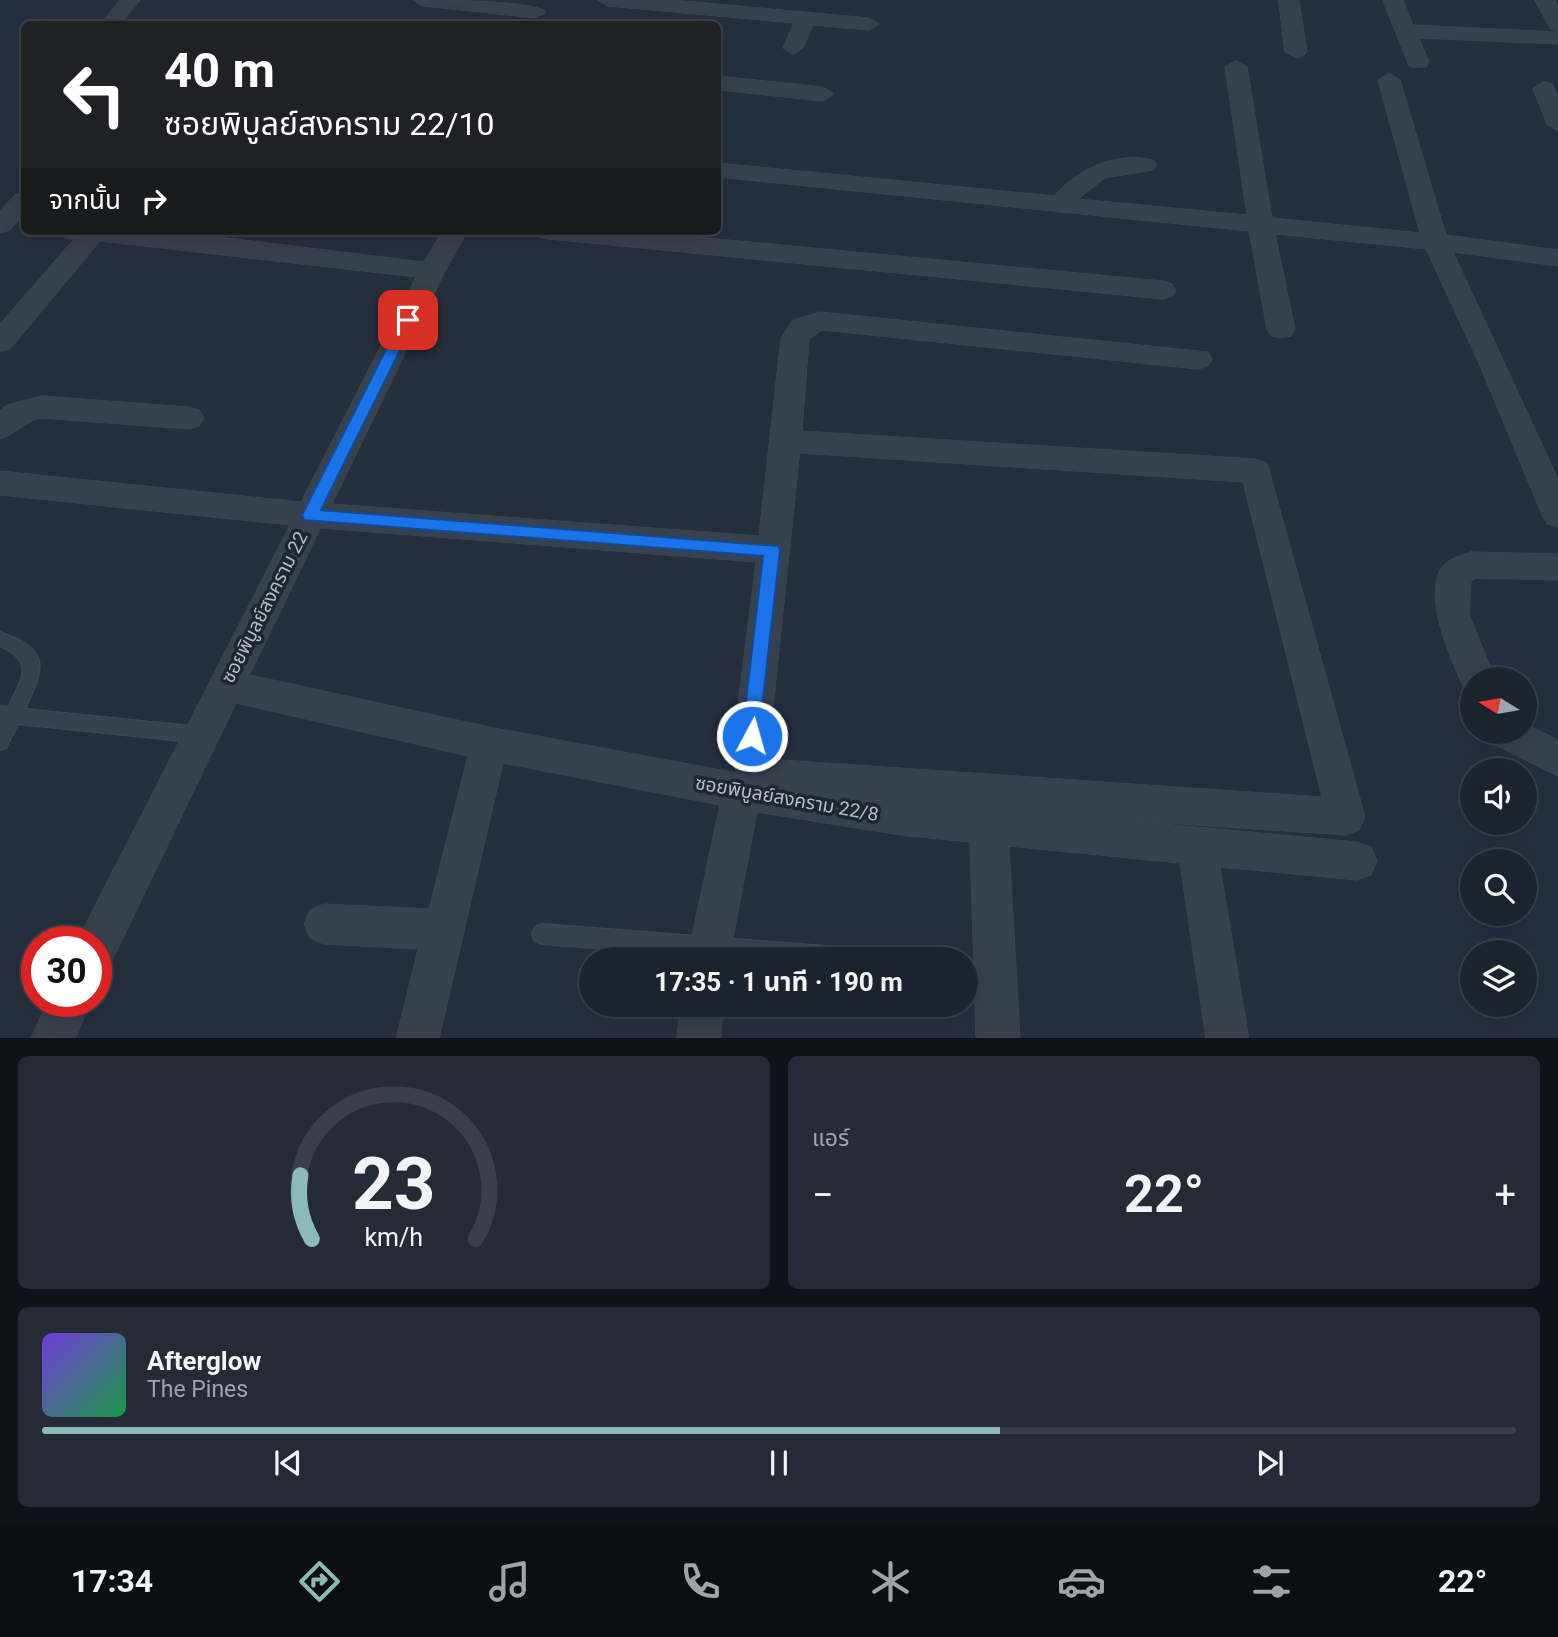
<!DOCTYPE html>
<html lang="th">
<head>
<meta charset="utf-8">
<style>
  body { margin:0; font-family:Roboto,"Noto Sans Thai",sans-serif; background:#242b36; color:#f1f3f6; height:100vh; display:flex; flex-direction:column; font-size:26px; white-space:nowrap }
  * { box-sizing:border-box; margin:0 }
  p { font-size:23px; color:#a0a4aa }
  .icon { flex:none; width:38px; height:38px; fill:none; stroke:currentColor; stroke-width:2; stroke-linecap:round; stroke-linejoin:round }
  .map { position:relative; height:1038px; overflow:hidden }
  .sheet { display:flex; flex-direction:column; gap:18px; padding:18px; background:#0f1319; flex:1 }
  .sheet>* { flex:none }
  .hud { position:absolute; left:21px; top:21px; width:700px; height:214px; border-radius:10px; box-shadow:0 7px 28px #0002,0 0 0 2px #39404a; background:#202124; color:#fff; overflow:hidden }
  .needle { width:46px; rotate:281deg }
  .tools { position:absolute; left:1460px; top:667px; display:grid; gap:14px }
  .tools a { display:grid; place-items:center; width:77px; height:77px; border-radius:50%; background:#1b232e; box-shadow:0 7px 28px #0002,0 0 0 2px #39404a; font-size:35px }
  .speed { position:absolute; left:21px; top:926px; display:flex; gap:14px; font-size:35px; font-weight:700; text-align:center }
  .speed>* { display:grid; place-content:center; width:91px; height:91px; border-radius:50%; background:#1b232e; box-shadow:0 7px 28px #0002,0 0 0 2px #39404a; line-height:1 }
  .speed .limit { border:10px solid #d22; background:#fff; color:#111 }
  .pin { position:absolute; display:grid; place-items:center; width:60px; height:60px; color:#fff; margin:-30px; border-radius:14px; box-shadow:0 4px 10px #0006 }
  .me { position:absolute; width:77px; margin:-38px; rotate:6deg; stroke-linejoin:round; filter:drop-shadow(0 0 5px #0008) }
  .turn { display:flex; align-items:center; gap:24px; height:147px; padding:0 28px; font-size:32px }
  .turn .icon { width:91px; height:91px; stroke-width:2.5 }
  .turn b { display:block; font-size:49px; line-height:60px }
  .then { display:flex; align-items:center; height:66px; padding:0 28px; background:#0003; gap:14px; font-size:26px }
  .big { font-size:52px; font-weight:700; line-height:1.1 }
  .sheet .widget { flex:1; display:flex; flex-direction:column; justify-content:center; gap:10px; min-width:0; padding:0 24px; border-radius:10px; background:#242b36 }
  .sheet .dial { align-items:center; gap:0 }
  .dial svg { height:182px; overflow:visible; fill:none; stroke:#39404a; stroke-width:7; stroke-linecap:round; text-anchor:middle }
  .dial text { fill:#f1f3f6; stroke:none }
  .song { display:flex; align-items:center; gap:21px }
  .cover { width:84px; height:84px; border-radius:10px; background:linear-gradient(135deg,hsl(260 70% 55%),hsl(140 70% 35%)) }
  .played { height:7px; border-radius:4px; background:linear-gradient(90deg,#8bbbb9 65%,#39404a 65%) }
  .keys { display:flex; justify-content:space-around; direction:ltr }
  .heat { display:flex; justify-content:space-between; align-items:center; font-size:38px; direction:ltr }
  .sheet .tiles { flex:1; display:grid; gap:18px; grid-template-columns:1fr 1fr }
  .widget:last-child { grid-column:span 2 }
  .trip { position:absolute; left:579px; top:947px; width:399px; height:70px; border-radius:35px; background:#1b232e; box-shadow:0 7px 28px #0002,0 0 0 2px #39404a; font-weight:700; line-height:70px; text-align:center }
  .tabs { display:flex; height:112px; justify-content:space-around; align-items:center; background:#0b0e12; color:#a0a4aa }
  .tabs .icon { width:49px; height:49px }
  .tabs .on { color:#8bbbb9 }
  .tabs b { font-size:32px; color:#f1f3f6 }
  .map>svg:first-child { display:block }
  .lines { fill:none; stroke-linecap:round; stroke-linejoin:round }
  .service-casing { stroke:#414a57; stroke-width:2 }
  .minor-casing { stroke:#414a57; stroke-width:1 }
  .service { fill:#38414e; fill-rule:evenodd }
  .minor { fill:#38414e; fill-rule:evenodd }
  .route { fill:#1a73e8; stroke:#114b97; stroke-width:2 }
  .labels { text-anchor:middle; stroke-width:7; stroke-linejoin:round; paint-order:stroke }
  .street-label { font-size:19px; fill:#b4bcc9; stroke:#1d2633 }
</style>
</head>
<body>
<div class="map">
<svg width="1558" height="1039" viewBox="0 0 1558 1039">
  <rect width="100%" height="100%" fill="#242f3e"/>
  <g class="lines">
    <defs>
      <path id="service" d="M 0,632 C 51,650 45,666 25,709 L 201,727 L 207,729 L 210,735 L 207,741 L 201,743 L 18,724 L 6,748 L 0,750 L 0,706 L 8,707 C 21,680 36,662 0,646 Z
        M 542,924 L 865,949 L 872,952 L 875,959 L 732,959 L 542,944 L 535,941 L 532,934 L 535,927 Z"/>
      <path id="minor" d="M 120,0 L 140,0 L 121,24 L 101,24 Z
        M 413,0 C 435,0 535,0 546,12 L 536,18 L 423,6 Z
        M 598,0 L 673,0 L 869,18 L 879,24 L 869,30 L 813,25 L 803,48 L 793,54 L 783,48 L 794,23 L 608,6 Z
        M 1279,0 L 1299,0 L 1307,52 L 1303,56 L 1296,58 L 1285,52 Z
        M 1383,0 L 1403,0 L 1413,25 L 1558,32 L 1558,44 L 1419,38 L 1429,62 L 1426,67 L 1410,67 Z
        M 1535,0 L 1555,0 L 1558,6 L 1558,31 L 1551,29 Z
        M 1236,61 L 1247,67 L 1272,218 L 1420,233 L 1378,80 L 1389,73 L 1400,80 L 1446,235 L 1558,250 L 1558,266 L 1453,252 L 1558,479 L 1558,527 L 1547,524 L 1542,515 L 1478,361 L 1426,249 L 1275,234 L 1295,329 L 1291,336 L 1281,338 L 1271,336 L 1267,329 L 1249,231 L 718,177 L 718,163 L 1054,196 C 1078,169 1116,151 1153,160 L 1157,165 L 1153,170 L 1105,178 L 1078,199 L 1247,215 L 1225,67 Z
        M 718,76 L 823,87 L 834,94 L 823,101 L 718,90 Z
        M 1544,82 L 1552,84 L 1558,96 L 1558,131 L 1547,124 L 1533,89 Z
        M 24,193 L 24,214 L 10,230 L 0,233 L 0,211 L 15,195 Z
        M 60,231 L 169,231 L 424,262 L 442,231 L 468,231 L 445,271 L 332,504 L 759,536 L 781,338 L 793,320 L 820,312 L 1208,352 L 1212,359 L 1208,366 L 1198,369 L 822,330 L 809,339 L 802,431 L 1256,459 L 1267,463 L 1365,817 L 1359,830 L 1346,835 L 1120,820 L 1357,842 L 1371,847 L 1377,861 L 1371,875 L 1357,880 L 1220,867 L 1249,1039 L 1206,1039 L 1180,863 L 1009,846 L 1020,1039 L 976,1039 L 970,842 L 900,835 L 757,812 L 729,959 L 687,959 L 720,805 L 503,763 L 439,1039 L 396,1039 L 418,949 L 324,944 L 310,938 L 304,924 L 310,910 L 324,904 L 429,909 L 468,756 L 236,703 L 111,963 L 96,968 L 96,942 L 78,942 L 81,933 L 290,525 L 0,495 L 0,471 L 301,502 L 416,277 L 100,241 L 10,349 L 0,351 L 0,324 L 74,239 L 64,237 ZM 800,453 L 1243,482 L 1322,797 L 768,759 ZM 321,528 L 756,562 L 731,759 L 737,773 L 489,727 L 250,675 Z
        M 536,231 L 632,231 L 1163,281 L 1172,284 L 1176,290 L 1172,296 L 1163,299 L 549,239 L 540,237 Z
        M 41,396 L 189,407 L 199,410 L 204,418 L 199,426 L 189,429 L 41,418 C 24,422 16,434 0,439 L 0,411 L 5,406 Z
        M 1471,552 L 1558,554 L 1558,580 L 1476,578 L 1471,581 L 1469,614 L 1495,679 L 1472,679 L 1472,692 L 1465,690 C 1451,661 1422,596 1442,567 C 1448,559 1462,555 1471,552 Z
        M 1524,723 L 1558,740 L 1558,776 L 1493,744 L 1488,732 L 1524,732 Z
        M 48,1001 L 91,1001 L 75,1039 L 31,1039 Z
        M 681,1004 L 723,1004 L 721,1039 L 677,1039 Z"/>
    </defs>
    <use href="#service" class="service-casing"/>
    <use href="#minor" class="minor-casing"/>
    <use href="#service" class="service"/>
    <use href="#minor" class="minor"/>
  </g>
  <path class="route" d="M 408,315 L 415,320 L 321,510 L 778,546 L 780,550 L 758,742 L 752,744 L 745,742 L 742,736 L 763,556 L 304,520 L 302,515 L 401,320 Z"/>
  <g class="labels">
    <g class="street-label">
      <text transform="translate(264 607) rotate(-63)" y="7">ซอยพิบูลย์สงคราม 22</text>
      <text transform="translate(787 798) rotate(10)" y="7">ซอยพิบูลย์สงคราม 22/8</text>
    </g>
  </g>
</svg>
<div class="tools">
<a><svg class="needle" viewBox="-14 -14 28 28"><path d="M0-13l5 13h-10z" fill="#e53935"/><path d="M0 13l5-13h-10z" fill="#a0a4aa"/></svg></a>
<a><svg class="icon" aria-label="sound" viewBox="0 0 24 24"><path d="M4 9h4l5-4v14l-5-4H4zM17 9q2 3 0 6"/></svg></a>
<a><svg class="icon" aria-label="search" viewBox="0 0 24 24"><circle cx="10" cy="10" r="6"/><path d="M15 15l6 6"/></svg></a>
<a><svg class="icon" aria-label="layers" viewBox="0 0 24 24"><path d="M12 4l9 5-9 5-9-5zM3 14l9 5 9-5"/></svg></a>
</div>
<div class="speed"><div class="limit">30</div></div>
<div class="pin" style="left:408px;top:320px;background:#d93025"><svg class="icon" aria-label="arrive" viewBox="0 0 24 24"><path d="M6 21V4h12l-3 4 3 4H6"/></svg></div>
<svg class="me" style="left:752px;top:736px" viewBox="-20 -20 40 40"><circle r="17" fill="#1a73e8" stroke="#fff" stroke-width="3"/><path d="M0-11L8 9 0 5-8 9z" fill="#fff"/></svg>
<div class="trip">17:35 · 1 นาที · 190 m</div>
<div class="hud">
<div class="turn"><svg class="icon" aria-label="left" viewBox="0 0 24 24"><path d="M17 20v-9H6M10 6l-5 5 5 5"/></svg><div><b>40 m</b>ซอยพิบูลย์สงคราม 22/10</div></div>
<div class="then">จากนั้น<svg class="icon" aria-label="right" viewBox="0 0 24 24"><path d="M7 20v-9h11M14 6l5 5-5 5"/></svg></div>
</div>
</div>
<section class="sheet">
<div class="tiles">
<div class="widget dial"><svg viewBox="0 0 100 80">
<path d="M14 69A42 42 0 1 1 86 69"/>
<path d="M14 69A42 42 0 0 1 9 41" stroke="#8bbbb9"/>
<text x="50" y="56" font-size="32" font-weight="700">23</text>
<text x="50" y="72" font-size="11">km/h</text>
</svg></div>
<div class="widget"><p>แอร์</p>
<div class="heat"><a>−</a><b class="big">22°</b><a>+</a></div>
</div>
<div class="widget">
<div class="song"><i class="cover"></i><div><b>Afterglow</b><p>The Pines</p></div></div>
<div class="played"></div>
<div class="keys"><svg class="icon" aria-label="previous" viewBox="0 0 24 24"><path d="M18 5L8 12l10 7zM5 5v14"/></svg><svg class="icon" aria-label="pause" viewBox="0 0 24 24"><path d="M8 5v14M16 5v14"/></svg><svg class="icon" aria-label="next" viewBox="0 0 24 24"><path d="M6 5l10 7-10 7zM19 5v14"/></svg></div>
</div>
</div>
</section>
<nav class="tabs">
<b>17:34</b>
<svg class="icon on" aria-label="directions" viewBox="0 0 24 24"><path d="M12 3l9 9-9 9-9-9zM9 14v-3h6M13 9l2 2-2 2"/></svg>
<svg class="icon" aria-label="music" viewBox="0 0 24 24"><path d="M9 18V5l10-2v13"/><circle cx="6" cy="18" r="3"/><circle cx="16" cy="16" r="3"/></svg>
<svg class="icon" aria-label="phone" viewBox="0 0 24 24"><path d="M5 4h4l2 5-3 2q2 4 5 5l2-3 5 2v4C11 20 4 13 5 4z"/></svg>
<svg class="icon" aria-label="climate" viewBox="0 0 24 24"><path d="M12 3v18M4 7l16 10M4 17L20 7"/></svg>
<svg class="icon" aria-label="car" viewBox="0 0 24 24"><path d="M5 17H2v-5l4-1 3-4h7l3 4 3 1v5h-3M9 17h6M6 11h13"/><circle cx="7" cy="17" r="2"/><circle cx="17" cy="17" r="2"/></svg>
<svg class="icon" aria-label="filters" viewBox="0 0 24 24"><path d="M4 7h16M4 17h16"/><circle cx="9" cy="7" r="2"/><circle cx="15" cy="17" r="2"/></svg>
<b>22°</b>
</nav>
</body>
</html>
